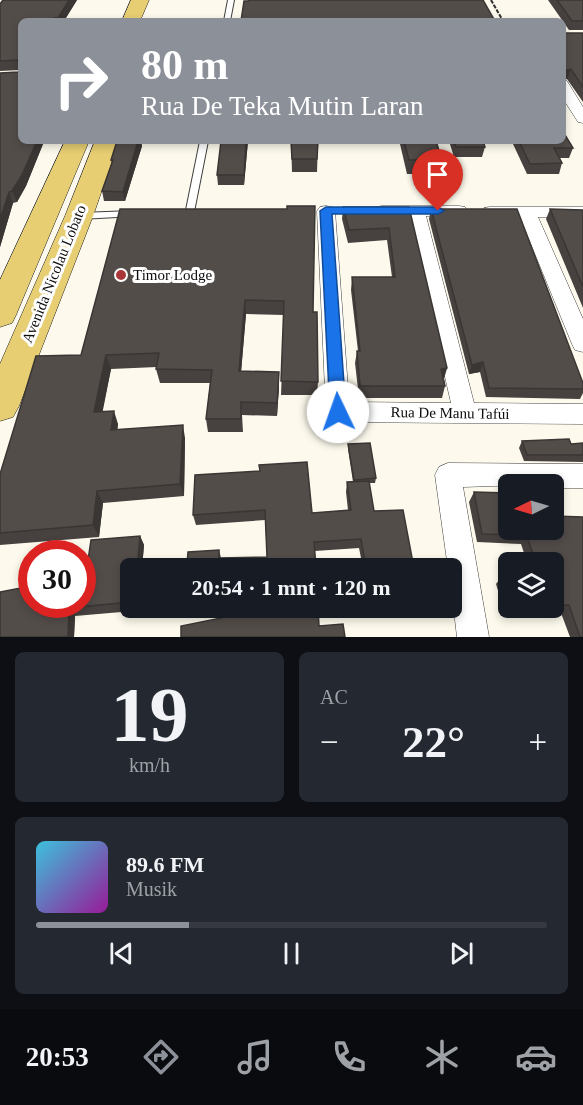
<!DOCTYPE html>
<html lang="id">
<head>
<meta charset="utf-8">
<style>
  body { margin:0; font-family:Georgia,serif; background:#242831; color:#f1f3f6; height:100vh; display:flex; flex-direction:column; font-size:22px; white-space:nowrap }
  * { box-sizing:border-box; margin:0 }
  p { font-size:20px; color:#9ea1a6 }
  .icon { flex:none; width:33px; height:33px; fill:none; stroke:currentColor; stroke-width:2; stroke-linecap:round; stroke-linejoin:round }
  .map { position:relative; height:637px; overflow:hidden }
  .side { display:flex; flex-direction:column; gap:15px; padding:15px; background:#0d0f14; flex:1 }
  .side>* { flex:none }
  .banner { position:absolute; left:18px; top:18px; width:548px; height:126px; border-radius:9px; box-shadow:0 3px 9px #0003; background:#8c9099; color:#fff; overflow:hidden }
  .needle { width:39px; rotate:265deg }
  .buttons { position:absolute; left:498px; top:474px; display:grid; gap:12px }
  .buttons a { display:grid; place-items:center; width:66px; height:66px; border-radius:9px; background:#171b24; box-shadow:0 3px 9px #0003; font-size:30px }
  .speed { position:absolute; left:18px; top:540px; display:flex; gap:12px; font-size:30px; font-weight:700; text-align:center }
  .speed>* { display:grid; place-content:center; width:78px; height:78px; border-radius:50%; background:#171b24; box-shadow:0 3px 9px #0003; line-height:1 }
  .speed .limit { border:9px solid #d22; background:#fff; color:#111 }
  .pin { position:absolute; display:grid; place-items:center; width:51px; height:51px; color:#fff; margin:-62px -26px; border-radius:50% 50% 50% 0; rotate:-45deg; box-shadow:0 0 6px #0007 }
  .pin .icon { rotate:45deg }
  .me { position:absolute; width:66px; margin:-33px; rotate:357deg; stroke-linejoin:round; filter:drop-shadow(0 0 4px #0008) }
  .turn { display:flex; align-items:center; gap:21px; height:126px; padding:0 24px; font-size:27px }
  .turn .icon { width:78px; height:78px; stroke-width:2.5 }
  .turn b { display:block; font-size:42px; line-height:51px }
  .big { font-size:45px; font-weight:600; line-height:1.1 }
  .side .card { flex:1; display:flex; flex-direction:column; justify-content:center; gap:9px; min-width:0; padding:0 21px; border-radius:9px; background:#242831 }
  .side .dial { align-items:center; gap:0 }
  .dial b { font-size:78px; line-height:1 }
  .song { display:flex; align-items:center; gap:18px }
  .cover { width:72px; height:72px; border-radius:9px; background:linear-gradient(135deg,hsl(190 70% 55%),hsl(300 70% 35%)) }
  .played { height:6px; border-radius:3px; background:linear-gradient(90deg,#8c9099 30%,#363941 30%) }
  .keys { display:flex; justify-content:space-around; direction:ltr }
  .heat { display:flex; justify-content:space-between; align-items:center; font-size:33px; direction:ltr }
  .side .tiles { flex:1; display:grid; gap:15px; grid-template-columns:1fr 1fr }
  .card:last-child { grid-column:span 2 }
  .trip { position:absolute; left:120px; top:558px; width:342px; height:60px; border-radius:9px; background:#171b24; box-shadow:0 3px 9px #0003; font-weight:600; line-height:60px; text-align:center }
  .menu { display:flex; height:96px; justify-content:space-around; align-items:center; background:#090b0e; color:#9ea1a6 }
  .menu .icon { width:42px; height:42px }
  .menu .active { color:#8c9099 }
  .menu b { font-size:27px; color:#f1f3f6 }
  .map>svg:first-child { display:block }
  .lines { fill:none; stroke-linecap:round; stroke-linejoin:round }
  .lane-casing { stroke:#3f3f3f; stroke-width:2 }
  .street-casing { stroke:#3f3f3f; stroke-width:1 }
  .primary-casing { stroke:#1d1d1d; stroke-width:1 }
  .path { stroke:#2e2e2e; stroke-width:2; stroke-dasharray:4 1.5; stroke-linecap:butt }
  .lane { fill:#fff; fill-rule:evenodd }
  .street { fill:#fff; fill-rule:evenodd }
  .primary { fill:#e7ce73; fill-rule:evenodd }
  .wall { fill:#474240 }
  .shaded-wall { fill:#3a3634 }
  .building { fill:#534d4a; stroke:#3a3634; stroke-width:1.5 }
  .route { fill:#1a73e8; stroke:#114b97; stroke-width:1.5 }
  .poi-dot { fill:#a93638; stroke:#fff; stroke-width:2 }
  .labels { text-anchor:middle; stroke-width:6; stroke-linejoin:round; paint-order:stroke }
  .street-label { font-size:15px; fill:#0c0c0c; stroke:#fff }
  .poi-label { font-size:15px; fill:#0c0c0c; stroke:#fff; text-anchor:start }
</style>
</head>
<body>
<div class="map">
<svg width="583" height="637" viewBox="0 0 583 637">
  <rect width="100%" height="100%" fill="#fdfaed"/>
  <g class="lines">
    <defs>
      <path id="lane" d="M 228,0 L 234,0 L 230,21 L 224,21 Z
        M 200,141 L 208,141 L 194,212 L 190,215 L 176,215 L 176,211 L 186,210 Z
        M 133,211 L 136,212 L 136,216 L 80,219 L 76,216 L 80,213 Z"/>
      <path id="street" d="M 562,80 L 567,81 L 583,107 L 583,123 L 578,122 L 562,97 Z
        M 326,206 L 332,207 L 335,211 L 349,402 L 451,403 L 408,216 L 376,215 L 373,211 L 376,207 L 382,206 L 459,206 L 465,207 L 468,211 L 465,215 L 426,216 L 474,403 L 583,404 L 583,424 L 338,422 L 330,419 L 326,412 L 317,211 L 320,207 Z
        M 490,207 L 583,207 L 583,217 L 538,217 L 583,319 L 583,352 L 575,350 L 572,344 L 520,217 L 484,216 L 481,212 L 484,208 Z
        M 448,463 L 583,464 L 583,488 L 554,488 L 554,484 L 463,487 L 489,637 L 457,637 L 452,594 L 452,568 L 448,568 L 435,475 L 439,467 Z"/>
      <path id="primary" d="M 131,0 L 149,0 L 140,21 L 122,21 Z
        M 65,141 L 89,141 L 16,315 L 12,323 L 0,327 L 0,280 Z
        M 95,141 L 119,141 L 93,216 L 19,406 L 13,417 L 0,421 L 0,364 L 65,216 Z"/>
    </defs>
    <use href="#lane" class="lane-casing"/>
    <use href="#street" class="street-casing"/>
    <use href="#primary" class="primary-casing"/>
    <path class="path" d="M 491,0 L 503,21"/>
    <use href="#lane" class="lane"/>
    <use href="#street" class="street"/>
    <use href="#primary" class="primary"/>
  </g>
  <path class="wall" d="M 3,0 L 77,0 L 64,21 L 21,21 L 21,141 L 53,141 L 52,144 L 43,144 L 26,186 L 17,202 L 13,203 L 0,247 L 0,73 L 18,72 L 20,70 L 0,71 L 0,4 Z
    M 518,0 L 583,0 L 583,30 L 569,30 L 548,0 Z
    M 562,29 L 565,33 L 583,33 L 583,102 L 567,79 L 563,80 L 562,88 Z
    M 117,141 L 141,141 L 142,146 L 125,201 L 104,201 L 102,191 L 112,164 L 111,160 Z
    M 248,141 L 244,185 L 218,185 L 217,175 Z
    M 291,141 L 318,141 L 317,172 L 292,172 Z
    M 400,141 L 436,141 L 442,160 L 439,174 L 407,174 L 400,144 Z
    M 449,141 L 483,141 L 485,147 L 482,157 L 454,157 Z
    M 513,141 L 562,141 L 573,148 L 569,158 L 560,158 L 562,163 L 559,174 L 527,174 L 513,144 Z
    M 343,207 L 409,207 L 447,368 L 444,379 L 445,386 L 442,398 L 359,398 L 355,363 L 357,351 L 358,351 L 351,290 L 352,277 L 392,277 L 387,240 L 348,243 L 342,219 Z
    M 120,209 L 313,312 L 318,382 L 317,395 L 281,395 L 284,315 L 246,314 L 241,371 L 279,372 L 279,386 L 277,416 L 242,415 L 243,432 L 208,432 L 206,419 L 210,383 L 160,383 L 156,369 L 157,367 L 111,369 L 102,412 L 118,424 L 117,430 L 185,438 L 184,496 L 103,503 L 99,537 L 0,545 L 0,474 L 81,355 Z
    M 431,209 L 583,383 L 583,393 L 580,399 L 486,397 L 480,372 L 469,374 L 429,219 Z
    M 550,209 L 583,210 L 583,308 L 546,219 Z
    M 522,441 L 571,444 L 583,443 L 583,462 L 524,461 L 519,448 Z
    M 348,444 L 376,478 L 375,483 L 369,483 L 374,511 L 413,563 L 424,568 L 363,568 L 359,548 L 315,551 L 316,568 L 130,568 L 130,608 L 168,608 L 75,616 L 74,637 L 0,637 L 140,536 L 144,545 L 142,568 L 187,564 L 219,550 L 221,558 L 267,557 L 265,520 L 196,525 L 193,515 L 195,475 L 312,513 L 348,510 L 346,492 L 347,482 L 353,482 L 348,449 Z
    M 474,492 L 508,530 L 554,530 L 583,637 L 570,637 L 561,613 L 506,617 L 496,584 L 502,576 L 508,576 L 508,608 L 554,608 L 554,562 L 527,562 L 521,544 L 477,542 L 469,502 Z"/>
  <path class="shaded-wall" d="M 69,0 L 77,0 L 64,21 L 59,21 L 58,18 Z
    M 571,69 L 567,79 L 562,80 L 563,71 Z
    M 37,141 L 42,141 L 43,144 L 26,186 L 17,202 L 12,191 Z
    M 138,141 L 141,141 L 142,146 L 125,201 L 123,192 Z
    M 246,141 L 248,141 L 244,185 L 244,175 Z
    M 9,192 L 13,203 L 0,247 L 0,220 Z
    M 245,300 L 246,314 L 240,385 L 239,371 Z
    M 106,355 L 111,369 L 100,425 L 94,412 Z
    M 483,362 L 480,372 L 469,374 L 472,365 Z
    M 447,368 L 443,380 L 441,369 Z
    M 279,372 L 279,386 L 277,416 L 277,403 Z
    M 114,411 L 118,424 L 116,443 L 111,430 Z
    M 183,425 L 185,438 L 184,496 L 180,484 Z
    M 97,491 L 103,503 L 99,537 L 93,525 Z
    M 140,536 L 144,545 L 142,568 L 137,568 Z
    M 69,608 L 75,616 L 74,637 L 68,637 Z"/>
  <path class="building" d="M 3,0 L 69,0 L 58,18 L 54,18 L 52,21 L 21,21 L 21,72 L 20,75 L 21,75 L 21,141 L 37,141 L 22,175 L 12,191 L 9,192 L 0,220 L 0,73 L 18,72 L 20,70 L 18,60 L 0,61 L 0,4 Z
    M 249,0 L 483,0 L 495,21 L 241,21 L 244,1 L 248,1 Z
    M 557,0 L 583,0 L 583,21 L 572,21 Z
    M 562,29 L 565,33 L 583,33 L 583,87 L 571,69 L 563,71 L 562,86 Z
    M 562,130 L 573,148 L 554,148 L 562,163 L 530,164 L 519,141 L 562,141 Z
    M 117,141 L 138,141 L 123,192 L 102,191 L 113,160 L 111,160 Z
    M 221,141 L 246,141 L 244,175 L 217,175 Z
    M 291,141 L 318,141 L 317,159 L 292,159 Z
    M 404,141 L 436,141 L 442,160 L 409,160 Z
    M 454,141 L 483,141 L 485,147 L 456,147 Z
    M 287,206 L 315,206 L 313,312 L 317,312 L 318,382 L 281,381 L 284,301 L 245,300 L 239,371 L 279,372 L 277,403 L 241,402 L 241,419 L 206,419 L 212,370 L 156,369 L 159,353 L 106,355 L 94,412 L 114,411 L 111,430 L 183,425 L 180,484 L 97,491 L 93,525 L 0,533 L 0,474 L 36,356 L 81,355 L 120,209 L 287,209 Z
    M 343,207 L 409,207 L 447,368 L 441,369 L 445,386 L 360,386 L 357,351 L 360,351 L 352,277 L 395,277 L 389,228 L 349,230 Z
    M 431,209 L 517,209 L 583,383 L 583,389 L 489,388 L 483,362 L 472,365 Z
    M 550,209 L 583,210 L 583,287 Z
    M 569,439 L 571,444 L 583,443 L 583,455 L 527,455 L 522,441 Z
    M 370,443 L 376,478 L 354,480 L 348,444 Z
    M 307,462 L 312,513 L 351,510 L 347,482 L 369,481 L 374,511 L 403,510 L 413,563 L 423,562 L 424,568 L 366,568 L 361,539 L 314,542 L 316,568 L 139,568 L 187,564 L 188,552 L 219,550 L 219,558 L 267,557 L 265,510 L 193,515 L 195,475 L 260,471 L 259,465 Z
    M 474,492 L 508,493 L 508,530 L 554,530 L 554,516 L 583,517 L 583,637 L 580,637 L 569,605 L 554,606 L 554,562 L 536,562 L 526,535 L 482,534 Z
    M 140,536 L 137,568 L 130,568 L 130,602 L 69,608 L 68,637 L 0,637 L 0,592 L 32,586 L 32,604 L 82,604 L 82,575 L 86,574 L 91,540 Z
    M 502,576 L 508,576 L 508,597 Z
    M 229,608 L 318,608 L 319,626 L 343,624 L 345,637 L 181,637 L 181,626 L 231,616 Z
    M 512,608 L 536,608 L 512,609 Z"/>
  <path class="route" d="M 326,207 L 438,207 L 444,211 L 438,214 L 332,214 L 346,412 L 343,416 L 338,418 L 332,416 L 330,412 L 320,211 Z"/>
  <circle class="poi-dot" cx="121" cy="275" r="6"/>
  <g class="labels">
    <g class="street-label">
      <text transform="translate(54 274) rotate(-68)" y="5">Avenida Nicolau Lobato</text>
      <text transform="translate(450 413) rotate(1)" y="5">Rua De Manu Tafúi</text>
    </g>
    <g class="poi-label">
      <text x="133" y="280">Timor Lodge</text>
    </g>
  </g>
</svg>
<div class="buttons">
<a><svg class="needle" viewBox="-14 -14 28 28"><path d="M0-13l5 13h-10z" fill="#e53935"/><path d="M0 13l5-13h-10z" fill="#9ea1a6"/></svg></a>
<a><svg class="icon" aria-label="layers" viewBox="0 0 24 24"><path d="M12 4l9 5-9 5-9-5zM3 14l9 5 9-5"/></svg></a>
</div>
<div class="speed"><div class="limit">30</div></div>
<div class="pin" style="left:438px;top:211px;background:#d93025"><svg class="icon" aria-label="arrive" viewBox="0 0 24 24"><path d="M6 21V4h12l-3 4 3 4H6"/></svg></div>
<svg class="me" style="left:338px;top:412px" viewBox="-20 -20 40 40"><circle r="19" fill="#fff"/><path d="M0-13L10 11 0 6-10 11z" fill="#1a73e8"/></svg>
<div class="trip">20:54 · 1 mnt · 120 m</div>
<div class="banner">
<div class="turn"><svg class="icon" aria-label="right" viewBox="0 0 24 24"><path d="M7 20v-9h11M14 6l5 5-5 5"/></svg><div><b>80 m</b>Rua De Teka Mutin Laran</div></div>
</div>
</div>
<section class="side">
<div class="tiles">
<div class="card dial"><b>19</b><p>km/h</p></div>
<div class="card"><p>AC</p>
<div class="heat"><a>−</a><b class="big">22°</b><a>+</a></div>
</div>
<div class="card">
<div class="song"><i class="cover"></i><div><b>89.6 FM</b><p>Musik</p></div></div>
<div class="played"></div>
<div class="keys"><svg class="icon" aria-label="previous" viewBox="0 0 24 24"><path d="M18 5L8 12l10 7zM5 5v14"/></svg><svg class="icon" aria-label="pause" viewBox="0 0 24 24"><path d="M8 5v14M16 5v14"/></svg><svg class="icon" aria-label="next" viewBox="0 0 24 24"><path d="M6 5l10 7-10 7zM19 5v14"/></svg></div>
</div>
</div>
</section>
<nav class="menu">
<b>20:53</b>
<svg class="icon active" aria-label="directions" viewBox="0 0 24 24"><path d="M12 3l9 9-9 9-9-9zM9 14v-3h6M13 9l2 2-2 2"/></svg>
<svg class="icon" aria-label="music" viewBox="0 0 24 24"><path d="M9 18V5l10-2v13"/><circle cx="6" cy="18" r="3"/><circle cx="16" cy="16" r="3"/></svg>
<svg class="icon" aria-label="phone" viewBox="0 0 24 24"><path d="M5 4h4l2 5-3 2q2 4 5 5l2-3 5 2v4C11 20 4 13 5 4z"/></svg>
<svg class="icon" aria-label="climate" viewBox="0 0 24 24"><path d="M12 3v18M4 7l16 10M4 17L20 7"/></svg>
<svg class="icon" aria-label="car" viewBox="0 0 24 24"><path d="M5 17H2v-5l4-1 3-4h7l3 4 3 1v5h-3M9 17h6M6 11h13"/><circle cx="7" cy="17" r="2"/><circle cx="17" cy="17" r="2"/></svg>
</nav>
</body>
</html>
